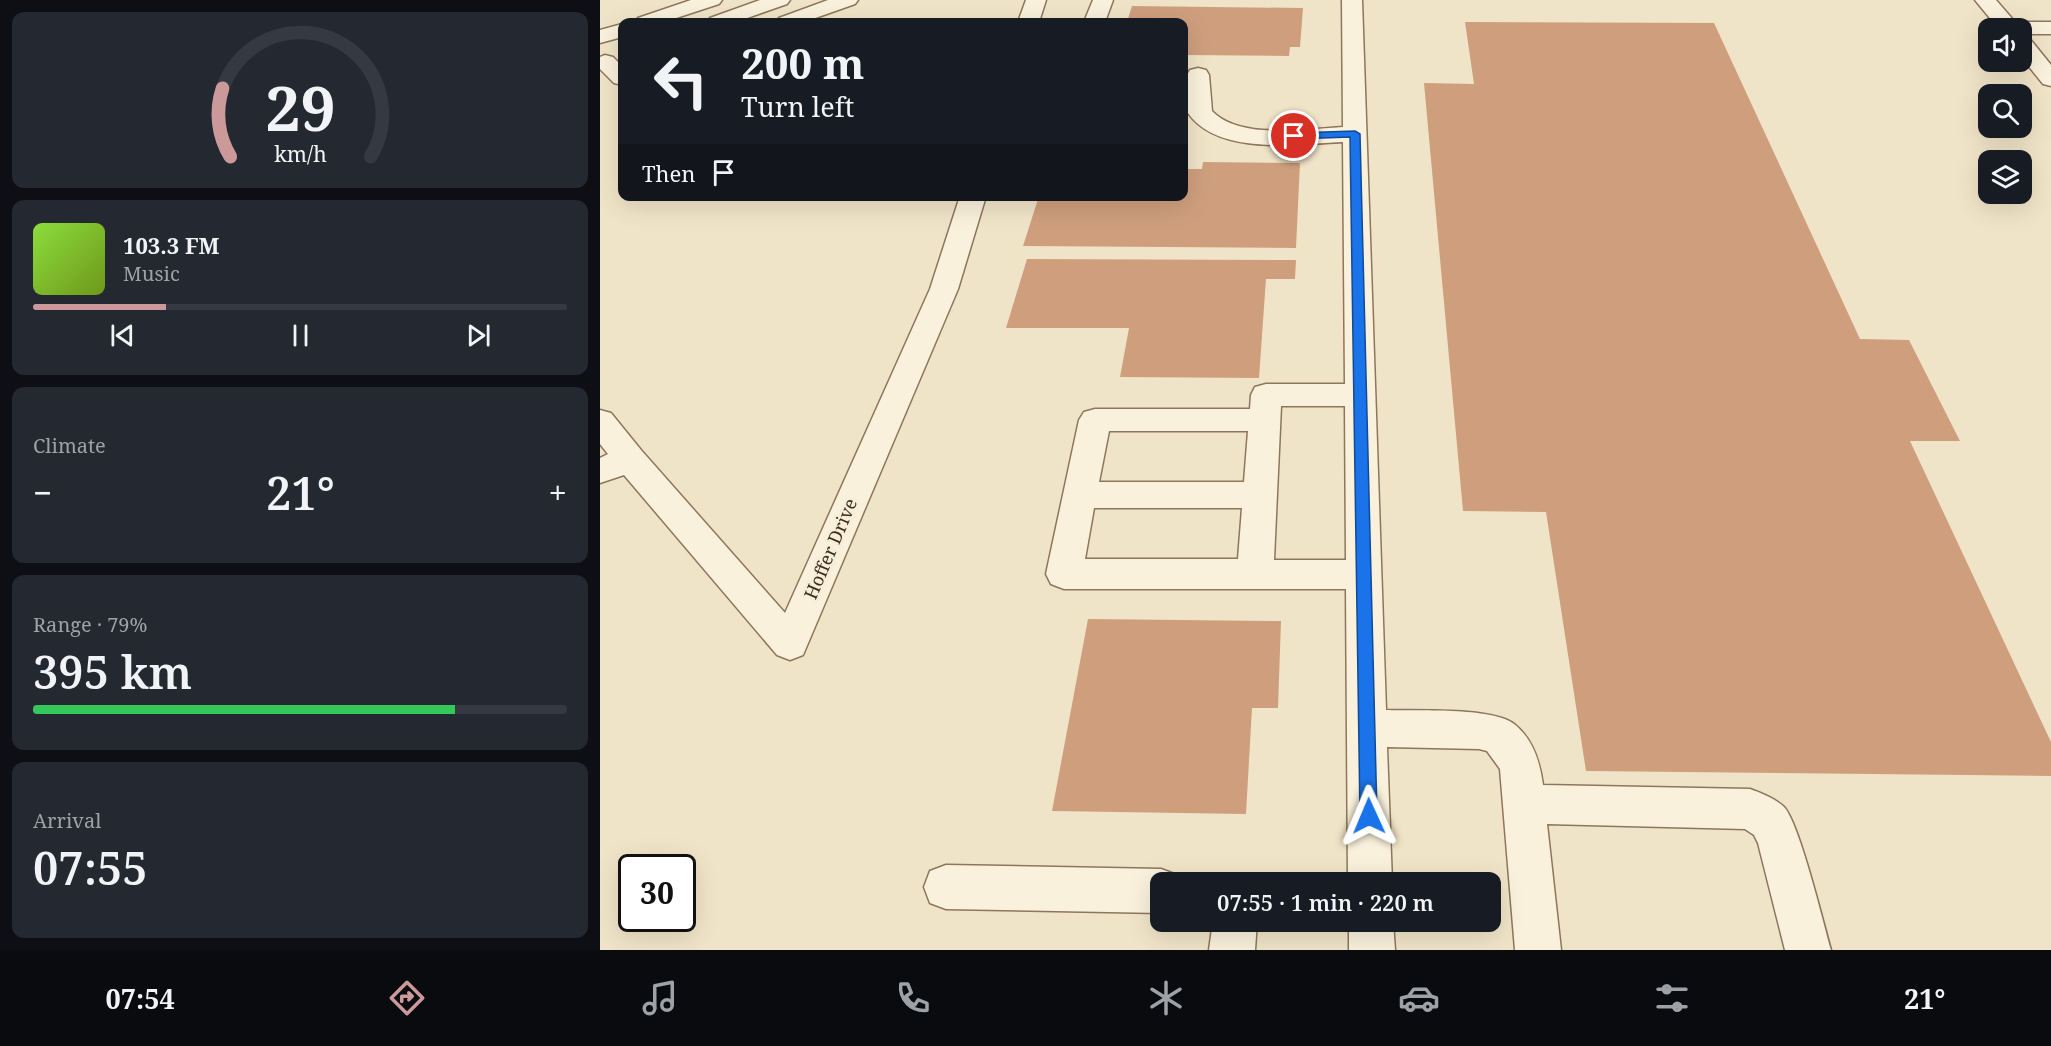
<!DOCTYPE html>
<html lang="en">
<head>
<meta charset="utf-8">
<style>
  body { margin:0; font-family:"Noto Serif",serif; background:#242831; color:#f1f3f6; height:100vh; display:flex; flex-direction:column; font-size:22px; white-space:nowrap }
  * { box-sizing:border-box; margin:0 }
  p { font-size:20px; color:#9ea1a6 }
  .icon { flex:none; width:33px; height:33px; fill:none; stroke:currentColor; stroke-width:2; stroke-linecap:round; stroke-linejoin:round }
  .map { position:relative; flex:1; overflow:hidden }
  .details { display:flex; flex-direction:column; gap:12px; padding:12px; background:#0d0f14; width:600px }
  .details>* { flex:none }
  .guide { position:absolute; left:18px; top:18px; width:570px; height:183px; border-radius:12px; box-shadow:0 6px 24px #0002; background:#171b24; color:#f1f3f6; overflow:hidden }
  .fabs { position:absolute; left:1378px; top:18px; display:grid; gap:12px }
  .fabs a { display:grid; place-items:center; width:54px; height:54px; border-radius:12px; background:#171b24; box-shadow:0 6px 24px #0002; font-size:30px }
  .speed { position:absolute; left:18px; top:854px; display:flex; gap:12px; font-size:30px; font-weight:700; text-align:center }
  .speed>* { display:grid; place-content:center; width:78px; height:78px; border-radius:50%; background:#171b24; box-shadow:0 6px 24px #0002; line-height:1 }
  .speed .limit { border:3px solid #111; border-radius:9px; background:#fff; color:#111 }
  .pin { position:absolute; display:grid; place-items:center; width:51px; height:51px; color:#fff; margin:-26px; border:3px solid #fff; border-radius:50%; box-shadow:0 2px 6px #0007 }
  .me { position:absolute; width:66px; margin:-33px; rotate:359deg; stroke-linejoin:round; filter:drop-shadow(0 0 4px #0008) }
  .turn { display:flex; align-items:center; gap:21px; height:126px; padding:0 24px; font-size:27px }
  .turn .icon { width:78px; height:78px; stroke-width:2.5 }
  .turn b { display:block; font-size:42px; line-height:51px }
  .then { display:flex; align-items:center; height:57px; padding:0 24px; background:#0003; gap:12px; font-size:22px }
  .big { font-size:45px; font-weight:600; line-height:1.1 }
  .details .card { flex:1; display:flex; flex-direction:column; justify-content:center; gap:9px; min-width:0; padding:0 21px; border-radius:12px; background:#242831 }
  .details .dial { align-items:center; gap:0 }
  .dial svg { height:156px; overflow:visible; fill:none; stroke:#363941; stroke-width:7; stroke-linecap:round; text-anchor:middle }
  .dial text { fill:#f1f3f6; stroke:none }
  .song { display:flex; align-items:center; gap:18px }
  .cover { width:72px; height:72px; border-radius:9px; background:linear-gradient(135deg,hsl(90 70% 55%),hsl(80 70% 35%)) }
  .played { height:6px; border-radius:3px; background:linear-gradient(90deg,#cc999b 25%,#363941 25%) }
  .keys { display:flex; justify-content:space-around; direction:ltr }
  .heat { display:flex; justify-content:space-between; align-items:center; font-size:33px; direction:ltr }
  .charge { height:9px; border-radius:4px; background:linear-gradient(90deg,#34c759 79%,#363941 0) }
  .trip { position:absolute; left:550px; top:872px; width:351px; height:60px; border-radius:12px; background:#171b24; box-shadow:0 6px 24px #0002; font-weight:600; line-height:60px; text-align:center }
  .tab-bar { display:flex; height:96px; justify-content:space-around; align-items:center; background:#090b0e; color:#9ea1a6 }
  .tab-bar .icon { width:42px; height:42px }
  .tab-bar .active { color:#cc999b }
  .tab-bar b { font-size:27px; color:#f1f3f6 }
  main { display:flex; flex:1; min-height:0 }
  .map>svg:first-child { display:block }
  .building { fill:#cf9f7d }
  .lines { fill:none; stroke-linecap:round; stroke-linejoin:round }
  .minor-casing { stroke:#8d765c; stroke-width:3 }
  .minor { fill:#faf1dc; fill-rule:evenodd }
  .route { fill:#1a73e8; stroke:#114b97; stroke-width:1.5 }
  .labels { text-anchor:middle; stroke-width:6; stroke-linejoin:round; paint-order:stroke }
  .street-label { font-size:18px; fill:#3d2e20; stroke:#f7eed8 }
</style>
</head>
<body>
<main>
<section class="details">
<div class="card dial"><svg viewBox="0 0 100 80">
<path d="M14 69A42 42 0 1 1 86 69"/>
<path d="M14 69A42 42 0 0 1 10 34" stroke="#cc999b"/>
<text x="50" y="56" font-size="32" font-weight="700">29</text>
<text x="50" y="72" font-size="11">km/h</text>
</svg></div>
<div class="card">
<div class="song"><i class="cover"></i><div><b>103.3 FM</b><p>Music</p></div></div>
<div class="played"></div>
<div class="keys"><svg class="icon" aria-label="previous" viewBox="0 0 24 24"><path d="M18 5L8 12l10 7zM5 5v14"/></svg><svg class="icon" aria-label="pause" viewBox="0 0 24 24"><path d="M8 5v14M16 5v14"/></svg><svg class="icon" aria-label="next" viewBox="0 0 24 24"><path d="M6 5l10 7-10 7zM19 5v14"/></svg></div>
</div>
<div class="card"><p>Climate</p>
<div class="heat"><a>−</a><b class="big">21°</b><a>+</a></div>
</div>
<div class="card"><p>Range · 79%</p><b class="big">395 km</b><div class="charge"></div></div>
<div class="card"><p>Arrival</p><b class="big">07:55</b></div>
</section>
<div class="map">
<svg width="1451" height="950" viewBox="0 0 1451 950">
  <rect width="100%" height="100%" fill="#f0e4c8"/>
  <path class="building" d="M 532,6 L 703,8 L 700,47 L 690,47 L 689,56 L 584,55 L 584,22 L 527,22 Z
    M 865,22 L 1114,23 L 1260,339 L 1309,340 L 1360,441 L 1310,441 L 1451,742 L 1451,776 L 986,771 L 946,512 L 863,511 L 824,83 L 874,84 Z
    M 603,162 L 700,163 L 696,248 L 423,246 L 439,196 L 584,196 L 584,169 L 602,169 Z
    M 427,259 L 696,260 L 695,279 L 666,279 L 659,378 L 520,377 L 529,328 L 406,328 Z
    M 488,619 L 681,621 L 678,708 L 652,708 L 646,814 L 452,811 Z"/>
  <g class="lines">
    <defs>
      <path id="minor" d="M 91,0 L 122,0 L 119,4 L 64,22 L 34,22 L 38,18 Z
        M 160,0 L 190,0 L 187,4 L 136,22 L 106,22 L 110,18 Z
        M 228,0 L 258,0 L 255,4 L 204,22 L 175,22 L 179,18 Z
        M 426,0 L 446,0 L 439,22 L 418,22 Z
        M 493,0 L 513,0 L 505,22 L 484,22 Z
        M 742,0 L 762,0 L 786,710 C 814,711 893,707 914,724 C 933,739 940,762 943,785 L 1150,789 C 1161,793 1174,798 1183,806 C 1198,818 1224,926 1231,950 L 1185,950 L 1158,843 L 1154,835 L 1145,829 L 947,824 L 961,950 L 915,950 L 900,769 L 887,751 L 879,749 L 787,747 L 792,882 L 748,882 L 746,589 L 464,589 L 451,584 L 446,574 L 479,420 L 484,412 L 495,409 L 650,409 L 651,395 L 655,387 L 666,384 L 745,384 L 743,142 C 697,144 618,156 588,113 L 587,75 L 590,70 L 598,68 L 606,70 L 609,75 L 612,111 C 640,140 705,129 743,127 ZM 681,406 L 745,406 L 746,560 L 674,560 ZM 509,431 L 648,431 L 644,482 L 499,482 ZM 494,508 L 642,508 L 638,559 L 485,559 Z
        M 1375,0 L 1396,0 L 1415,22 L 1451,22 L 1451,34 L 1422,34 L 1422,28 L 1398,28 Z
        M 22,24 L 22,37 L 0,43 L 0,30 Z
        M 1422,38 L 1430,39 L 1451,65 L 1451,86 L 1443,84 L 1422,58 Z
        M 5,55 L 13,57 L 22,66 L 22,85 L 14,83 L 0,69 L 0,57 Z
        M 360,196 L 386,196 L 358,289 L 203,655 L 190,660 L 177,655 L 24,475 L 0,483 L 0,458 L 8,454 L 0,444 L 0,410 L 11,413 L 41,450 L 185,613 L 330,289 Z
        M 346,865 L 561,869 L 577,875 L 579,882 L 561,882 L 561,913 L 346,909 L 330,903 L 324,887 L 330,871 Z
        M 613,921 L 657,921 L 655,950 L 609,950 Z
        M 749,921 L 793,921 L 795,950 L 749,950 Z"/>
    </defs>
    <use href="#minor" class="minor-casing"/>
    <use href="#minor" class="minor"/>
  </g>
  <path class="route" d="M 755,131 L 760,134 L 777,816 L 775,822 L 769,825 L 763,822 L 760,816 L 750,137 L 694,139 L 689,136 L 694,133 Z"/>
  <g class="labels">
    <g class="street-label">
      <text transform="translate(231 549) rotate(-67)" y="6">Hoffer Drive</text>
    </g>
  </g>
</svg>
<div class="fabs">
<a><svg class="icon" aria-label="sound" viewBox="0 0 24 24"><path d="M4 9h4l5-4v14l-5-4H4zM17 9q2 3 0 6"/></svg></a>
<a><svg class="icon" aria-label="search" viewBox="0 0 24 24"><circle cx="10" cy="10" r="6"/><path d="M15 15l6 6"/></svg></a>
<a><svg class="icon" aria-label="layers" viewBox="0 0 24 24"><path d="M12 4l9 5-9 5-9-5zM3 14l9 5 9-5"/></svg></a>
</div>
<div class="speed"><div class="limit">30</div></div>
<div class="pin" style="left:694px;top:136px;background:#d93025"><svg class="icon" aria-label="arrive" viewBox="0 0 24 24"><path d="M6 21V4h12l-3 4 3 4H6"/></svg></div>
<svg class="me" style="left:769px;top:816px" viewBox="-20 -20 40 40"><path d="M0-17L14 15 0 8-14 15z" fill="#1a73e8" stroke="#fff" stroke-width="4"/></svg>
<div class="trip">07:55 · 1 min · 220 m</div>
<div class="guide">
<div class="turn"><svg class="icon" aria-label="left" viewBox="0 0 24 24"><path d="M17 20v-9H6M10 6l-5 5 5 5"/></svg><div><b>200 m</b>Turn left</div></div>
<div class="then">Then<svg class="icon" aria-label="arrive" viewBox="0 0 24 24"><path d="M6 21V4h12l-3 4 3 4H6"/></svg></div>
</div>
</div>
</main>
<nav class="tab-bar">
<b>07:54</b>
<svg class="icon active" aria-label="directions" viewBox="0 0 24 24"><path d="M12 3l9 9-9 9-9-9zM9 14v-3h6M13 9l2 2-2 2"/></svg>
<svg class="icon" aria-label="music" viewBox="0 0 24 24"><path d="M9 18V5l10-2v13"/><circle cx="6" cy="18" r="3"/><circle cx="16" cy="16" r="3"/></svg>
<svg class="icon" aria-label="phone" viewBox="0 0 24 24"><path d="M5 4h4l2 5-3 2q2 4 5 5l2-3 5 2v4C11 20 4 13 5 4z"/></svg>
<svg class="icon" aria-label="climate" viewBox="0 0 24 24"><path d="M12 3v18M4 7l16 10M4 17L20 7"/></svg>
<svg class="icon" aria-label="car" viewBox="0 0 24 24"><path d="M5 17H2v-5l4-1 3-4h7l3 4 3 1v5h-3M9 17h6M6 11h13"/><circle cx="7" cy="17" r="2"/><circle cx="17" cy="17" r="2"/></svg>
<svg class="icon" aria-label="filters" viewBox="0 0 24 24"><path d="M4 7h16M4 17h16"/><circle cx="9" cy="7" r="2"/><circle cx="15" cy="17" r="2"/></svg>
<b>21°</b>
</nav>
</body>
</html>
